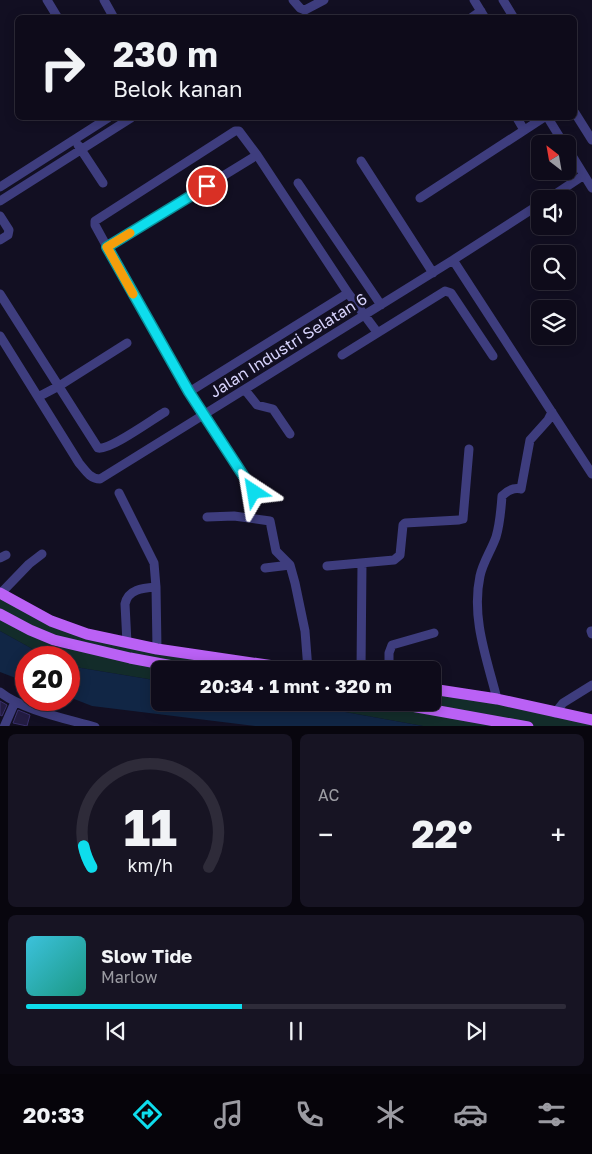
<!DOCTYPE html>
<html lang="id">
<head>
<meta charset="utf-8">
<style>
  body { margin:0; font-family:"Golos Text",sans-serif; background:#171423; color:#f1f3f6; height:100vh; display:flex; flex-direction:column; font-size:19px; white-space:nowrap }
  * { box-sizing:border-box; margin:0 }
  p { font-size:16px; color:#9b9ba2 }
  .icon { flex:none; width:28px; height:28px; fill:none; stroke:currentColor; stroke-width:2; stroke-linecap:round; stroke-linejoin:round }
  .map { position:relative; height:726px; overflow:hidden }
  .panel { display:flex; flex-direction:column; gap:8px; padding:8px; background:#08060e; flex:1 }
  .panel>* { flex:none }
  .hud { position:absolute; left:15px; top:15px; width:562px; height:105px; border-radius:8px; box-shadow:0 2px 12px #0003,0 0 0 1px #2e2b39; background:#0e0b1a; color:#f1f3f6; overflow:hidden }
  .needle { width:32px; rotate:329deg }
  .fabs { position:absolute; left:531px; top:135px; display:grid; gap:10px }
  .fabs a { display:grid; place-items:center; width:45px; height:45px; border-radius:8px; background:#0e0b1a; box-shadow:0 2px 12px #0003,0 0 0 1px #2e2b39; font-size:25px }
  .speed { position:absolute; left:15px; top:646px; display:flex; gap:10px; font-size:25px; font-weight:700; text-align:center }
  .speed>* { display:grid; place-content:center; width:65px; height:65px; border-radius:50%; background:#0e0b1a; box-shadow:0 2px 12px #0003,0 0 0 1px #2e2b39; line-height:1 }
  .speed .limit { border:8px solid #d22; background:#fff; color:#111 }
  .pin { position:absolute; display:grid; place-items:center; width:42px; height:42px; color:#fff; margin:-21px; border:2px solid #fff; border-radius:50%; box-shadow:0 1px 5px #0007 }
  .me { position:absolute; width:55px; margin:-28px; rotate:327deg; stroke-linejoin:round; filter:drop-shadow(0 0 4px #0008) }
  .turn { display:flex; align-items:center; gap:18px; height:105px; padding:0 15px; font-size:22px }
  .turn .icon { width:65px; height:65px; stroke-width:2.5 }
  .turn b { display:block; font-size:35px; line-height:42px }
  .big { font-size:38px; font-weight:700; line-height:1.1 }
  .panel .card { flex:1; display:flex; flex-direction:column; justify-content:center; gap:8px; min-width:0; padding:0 18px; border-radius:8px; background:#171423 }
  .panel .dial { align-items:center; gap:0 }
  .dial svg { height:130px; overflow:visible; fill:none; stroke:#2e2b39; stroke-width:7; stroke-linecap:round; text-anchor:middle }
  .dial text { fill:#f1f3f6; stroke:none }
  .song { display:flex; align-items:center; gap:15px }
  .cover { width:60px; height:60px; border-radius:8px; background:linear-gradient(135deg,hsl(190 70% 55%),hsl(170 70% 35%)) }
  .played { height:5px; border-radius:2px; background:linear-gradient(90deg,#0edded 40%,#2e2b39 40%) }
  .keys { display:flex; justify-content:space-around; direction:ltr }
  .heat { display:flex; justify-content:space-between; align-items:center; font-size:28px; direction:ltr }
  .panel .tiles { flex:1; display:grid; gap:8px; grid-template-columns:1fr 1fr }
  .card:last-child { grid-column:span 2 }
  .trip { position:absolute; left:151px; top:661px; width:290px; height:50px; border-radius:8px; background:#0e0b1a; box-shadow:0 2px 12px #0003,0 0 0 1px #2e2b39; font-weight:700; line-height:50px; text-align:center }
  .tabs { display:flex; height:80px; justify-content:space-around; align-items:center; background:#06040a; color:#9b9ba2 }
  .tabs .icon { width:35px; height:35px }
  .tabs .active { color:#0edded }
  .tabs b { font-size:22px; color:#f1f3f6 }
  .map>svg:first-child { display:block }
  .green { fill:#132c2a }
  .water { fill:#112645 }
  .building { fill:#231c42; stroke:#3a306c }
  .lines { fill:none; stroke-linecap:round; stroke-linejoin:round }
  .minor { stroke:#3e3d7e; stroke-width:9 }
  .major { stroke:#ba61f5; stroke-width:11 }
  .route-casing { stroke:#09909a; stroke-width:12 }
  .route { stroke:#0edded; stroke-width:9 }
  .slow { stroke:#f59e0b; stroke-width:9 }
  .labels { text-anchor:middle; stroke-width:5; stroke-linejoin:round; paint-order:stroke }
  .street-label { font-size:16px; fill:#d7d3fc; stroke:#120f22 }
</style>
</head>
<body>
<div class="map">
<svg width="592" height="727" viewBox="0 0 592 727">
  <rect width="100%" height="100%" fill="#120f22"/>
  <path class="green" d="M 0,593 L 65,627 L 301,670 L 160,670 L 160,681 L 69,666 L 69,658 L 47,657 L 0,631 Z
    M 433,689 L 592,720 L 592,726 L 423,726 L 295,703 L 432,702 Z"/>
  <path class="water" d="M 0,631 L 47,657 L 26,658 L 26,682 L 0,672 Z
    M 69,666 L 160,681 L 160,702 L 295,703 L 423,726 L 255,726 L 92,706 L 69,697 Z"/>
  <path class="building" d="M 0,701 L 7,705 L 2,716 L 0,715 Z
    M 18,710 L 30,715 L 27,726 L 13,723 Z"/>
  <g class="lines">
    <path class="minor" d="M 47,0 L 58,18
      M 104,0 L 114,18
      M 293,0 L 300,8 L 305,10 L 324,0
      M 474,0 L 485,18
      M 503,0 L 514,18
      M 471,18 L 481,11
      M 575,113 L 592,140
      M 517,118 L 524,130
      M 548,118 L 564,144
      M 78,145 L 103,183
      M 568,149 L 592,188
      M 361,161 L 433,273
      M 298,183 L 381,305
      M 0,187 L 108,118
      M 420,198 L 543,118
      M 548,199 L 584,175
      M 0,201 L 131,118
      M 0,216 L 9,230 L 8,235 L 0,240
      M 107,247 L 257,155
      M 453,260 L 592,474
      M 0,294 L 98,448 C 109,451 153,419 165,412
      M 0,336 L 79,463 C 85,470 90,479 100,479 L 453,260 L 540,204
      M 342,355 L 445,291 L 451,293 L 493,356
      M 245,390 L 257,405 L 273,409 L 290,434
      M 189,392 L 348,293
      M 38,397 L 59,386 L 127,343
      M 254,491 L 189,392 L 107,247 L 95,225 L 95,221 L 235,131 L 239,131 L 257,155 L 348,293 L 377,332
      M 119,493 L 154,563 L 156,587 L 157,649
      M 207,517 L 234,516 L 270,521 L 276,551 L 290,565 L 295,583 L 305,631 L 308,670
      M 0,558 L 6,555
      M 327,566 L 394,560 L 400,555 L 403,525 L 405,523 L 459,520 L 463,519 L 469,449
      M 265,568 L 290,565
      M 1,593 L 29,564 L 42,554
      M 591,631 L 592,634
      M 127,643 L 125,604 C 128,589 143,588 156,587
      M 361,670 L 362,563
      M 389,670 L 389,653 L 392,645 L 434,633
      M 0,692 C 22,710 68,719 95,727
      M 497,699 C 487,659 471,618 480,576 C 483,562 491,551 496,537 C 500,524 501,510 502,496 C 507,491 514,487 521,489 L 530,440 L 548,420 L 552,412
      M 555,713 L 563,703 L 592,685
      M 4,727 L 15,702"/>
    <path class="major" d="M 0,593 L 51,621 L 87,634 L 157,649 L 301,670
      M 0,614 L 30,630 L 54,640 L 130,658 L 194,670
      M 432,689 L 497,699 L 592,720
      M 389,702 L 528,727"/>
  </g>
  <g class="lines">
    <defs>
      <path id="route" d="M 207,186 L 107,247 L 189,392 L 254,492"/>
    </defs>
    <use href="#route" class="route-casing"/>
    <use href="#route" class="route"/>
    <path class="slow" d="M 130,233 L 107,247 L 133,294"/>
  </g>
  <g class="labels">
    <g class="street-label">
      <text transform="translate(288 345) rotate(-32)" y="6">Jalan Industri Selatan 6</text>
    </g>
  </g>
</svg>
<div class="fabs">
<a><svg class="needle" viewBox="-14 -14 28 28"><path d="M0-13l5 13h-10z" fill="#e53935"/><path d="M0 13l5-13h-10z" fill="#9b9ba2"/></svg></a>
<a><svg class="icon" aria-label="sound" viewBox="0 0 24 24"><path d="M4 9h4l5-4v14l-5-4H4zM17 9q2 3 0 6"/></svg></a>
<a><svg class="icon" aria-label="search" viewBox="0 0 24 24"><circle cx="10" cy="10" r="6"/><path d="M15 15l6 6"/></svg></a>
<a><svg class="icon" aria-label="layers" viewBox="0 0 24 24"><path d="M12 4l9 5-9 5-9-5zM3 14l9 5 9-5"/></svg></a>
</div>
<div class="speed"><div class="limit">20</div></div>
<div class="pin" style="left:207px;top:186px;background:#d93025"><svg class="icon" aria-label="arrive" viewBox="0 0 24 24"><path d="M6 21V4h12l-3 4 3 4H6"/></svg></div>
<svg class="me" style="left:254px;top:492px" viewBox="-20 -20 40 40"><path d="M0-17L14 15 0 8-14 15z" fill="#0edded" stroke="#fff" stroke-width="4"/></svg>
<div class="trip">20:34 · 1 mnt · 320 m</div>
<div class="hud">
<div class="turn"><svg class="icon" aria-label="right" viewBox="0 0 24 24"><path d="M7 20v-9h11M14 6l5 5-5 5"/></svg><div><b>230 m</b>Belok kanan</div></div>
</div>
</div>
<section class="panel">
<div class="tiles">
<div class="card dial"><svg viewBox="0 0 100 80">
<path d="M14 69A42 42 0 1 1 86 69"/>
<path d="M14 69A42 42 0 0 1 9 56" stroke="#0edded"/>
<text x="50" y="56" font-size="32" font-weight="700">11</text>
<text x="50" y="72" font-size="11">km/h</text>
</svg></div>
<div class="card"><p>AC</p>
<div class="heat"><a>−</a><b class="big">22°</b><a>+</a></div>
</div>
<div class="card">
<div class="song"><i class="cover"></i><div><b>Slow Tide</b><p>Marlow</p></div></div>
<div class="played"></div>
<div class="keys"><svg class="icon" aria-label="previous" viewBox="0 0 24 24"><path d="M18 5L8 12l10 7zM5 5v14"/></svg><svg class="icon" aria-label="pause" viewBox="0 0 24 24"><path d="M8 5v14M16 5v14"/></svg><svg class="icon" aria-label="next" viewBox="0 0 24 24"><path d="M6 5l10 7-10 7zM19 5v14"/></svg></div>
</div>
</div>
</section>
<nav class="tabs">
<b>20:33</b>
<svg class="icon active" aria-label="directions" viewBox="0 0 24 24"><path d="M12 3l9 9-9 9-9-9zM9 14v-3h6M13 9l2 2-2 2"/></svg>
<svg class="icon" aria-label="music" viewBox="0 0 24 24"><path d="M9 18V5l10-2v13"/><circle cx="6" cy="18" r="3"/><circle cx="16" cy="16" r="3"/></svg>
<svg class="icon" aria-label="phone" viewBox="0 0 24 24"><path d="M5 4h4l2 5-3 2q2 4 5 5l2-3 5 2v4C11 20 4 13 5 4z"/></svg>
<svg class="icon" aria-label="climate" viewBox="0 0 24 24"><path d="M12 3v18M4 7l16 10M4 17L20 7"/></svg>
<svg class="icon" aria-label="car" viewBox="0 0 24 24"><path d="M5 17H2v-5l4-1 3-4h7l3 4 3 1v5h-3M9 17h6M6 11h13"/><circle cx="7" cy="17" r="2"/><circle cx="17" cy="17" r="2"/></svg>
<svg class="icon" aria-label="filters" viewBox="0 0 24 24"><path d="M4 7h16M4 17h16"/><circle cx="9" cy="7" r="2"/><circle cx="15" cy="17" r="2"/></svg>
</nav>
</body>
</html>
